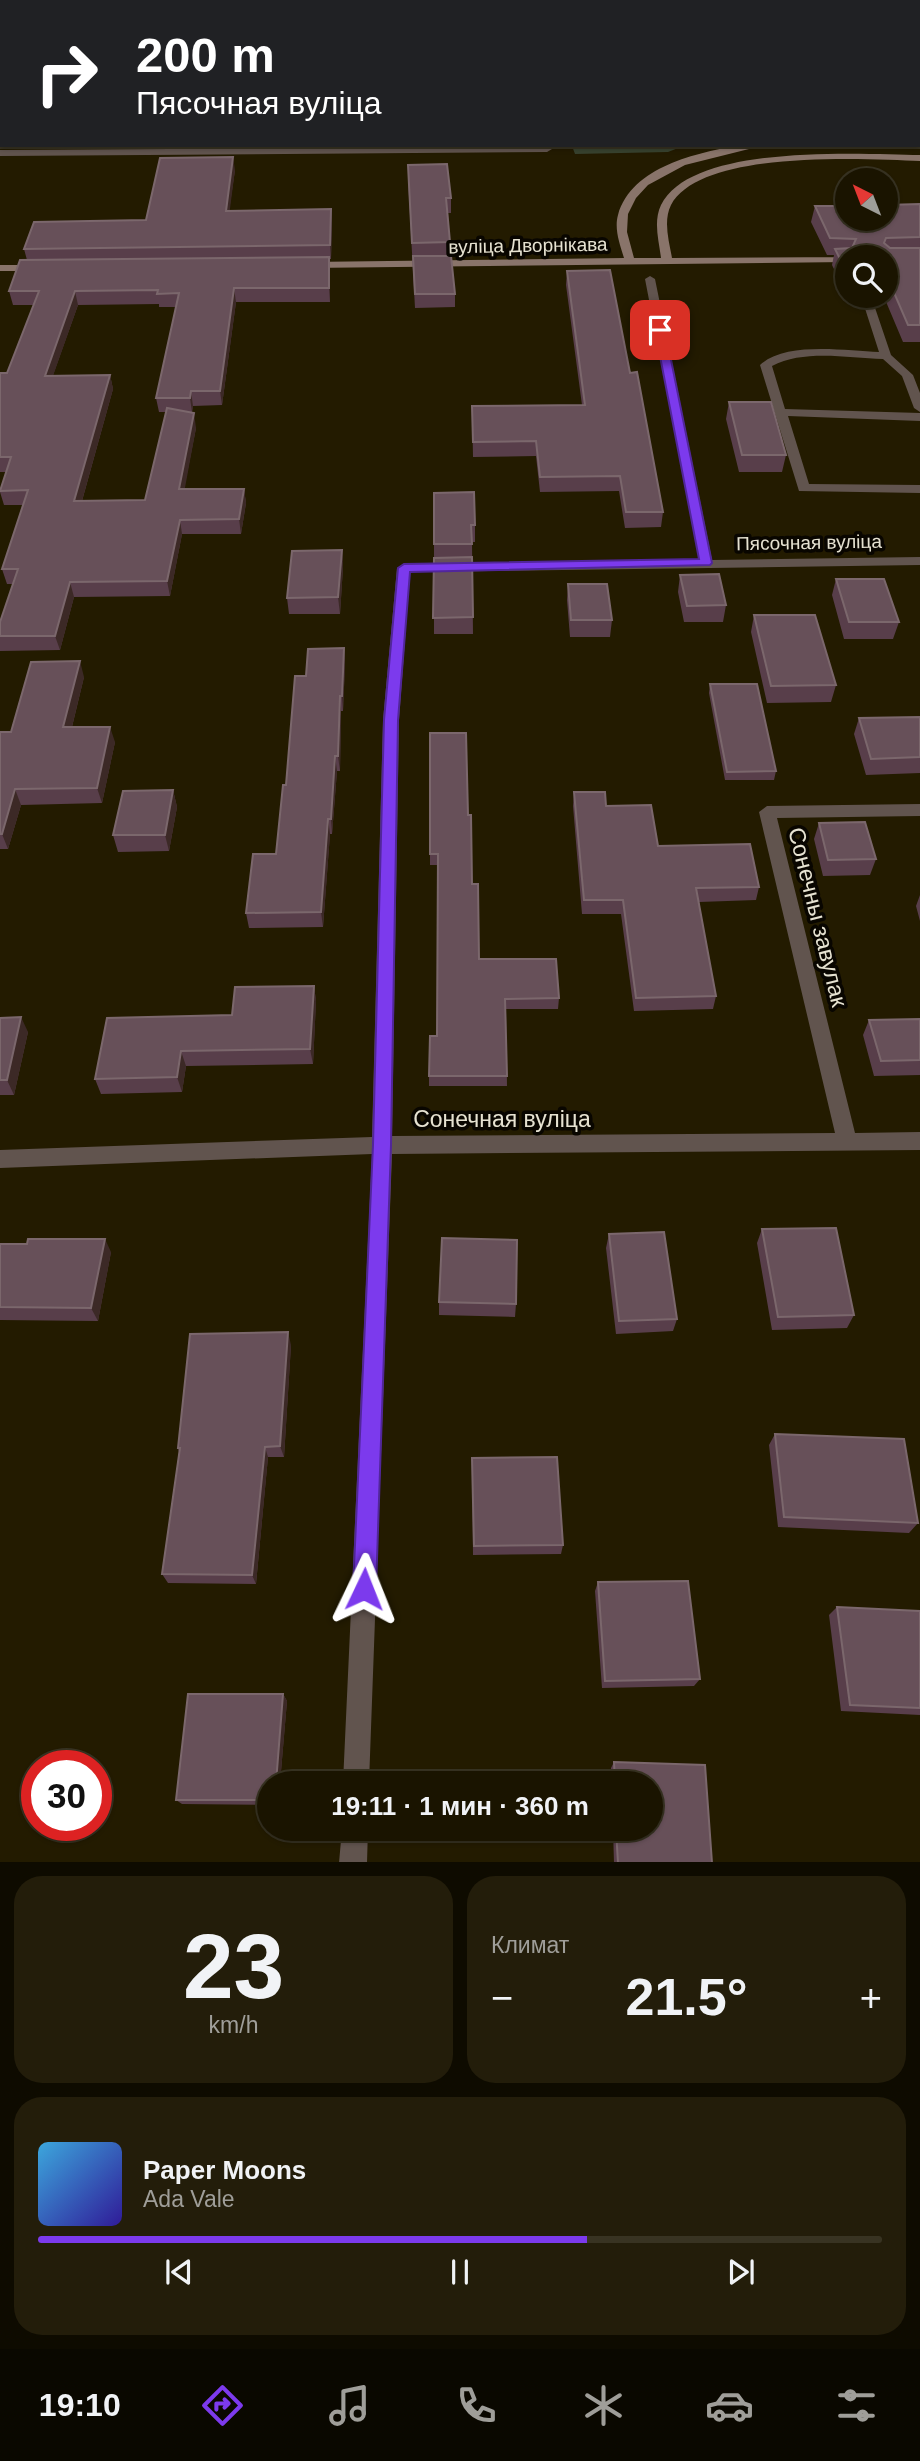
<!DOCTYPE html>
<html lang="ru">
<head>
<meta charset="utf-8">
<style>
  body { margin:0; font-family:Helvetica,sans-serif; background:#231d0a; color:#f1f3f6; height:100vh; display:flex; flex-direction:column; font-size:26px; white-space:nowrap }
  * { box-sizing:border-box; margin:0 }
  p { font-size:23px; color:#9f9e99 }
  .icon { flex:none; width:38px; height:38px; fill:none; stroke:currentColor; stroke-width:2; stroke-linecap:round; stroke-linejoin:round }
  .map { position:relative; height:1862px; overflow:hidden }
  .sheet { display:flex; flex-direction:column; gap:14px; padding:14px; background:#0e0b00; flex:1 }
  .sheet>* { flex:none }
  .guide { position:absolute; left:0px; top:0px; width:920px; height:147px; box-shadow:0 2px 5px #0004,0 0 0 2px #383322; background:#202124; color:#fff; overflow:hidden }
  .needle { width:46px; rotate:318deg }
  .controls { position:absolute; left:835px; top:168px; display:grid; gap:14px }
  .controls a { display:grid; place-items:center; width:63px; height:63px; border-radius:50%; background:#1a1400; box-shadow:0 2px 5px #0004,0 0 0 2px #383322; font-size:35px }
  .speed { position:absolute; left:21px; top:1750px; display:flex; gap:14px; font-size:35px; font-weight:700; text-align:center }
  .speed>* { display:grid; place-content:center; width:91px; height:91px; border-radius:50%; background:#1a1400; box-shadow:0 2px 5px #0004,0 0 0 2px #383322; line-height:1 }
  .speed .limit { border:10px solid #d22; background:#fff; color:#111 }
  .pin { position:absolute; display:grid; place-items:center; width:60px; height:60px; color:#fff; margin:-30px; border-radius:14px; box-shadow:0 4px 10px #0006 }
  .me { position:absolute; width:77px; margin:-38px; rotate:2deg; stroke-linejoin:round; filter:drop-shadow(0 0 5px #0008) }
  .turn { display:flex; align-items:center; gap:24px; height:147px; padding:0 21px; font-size:32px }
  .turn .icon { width:91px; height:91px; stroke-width:2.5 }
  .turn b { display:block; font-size:49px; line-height:60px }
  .big { font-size:52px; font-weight:700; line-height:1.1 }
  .sheet .widget { flex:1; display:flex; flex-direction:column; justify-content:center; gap:10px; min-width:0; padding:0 24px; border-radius:28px; background:#231d0a }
  .sheet .dial { align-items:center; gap:0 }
  .dial b { font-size:91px; line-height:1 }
  .song { display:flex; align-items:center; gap:21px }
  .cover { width:84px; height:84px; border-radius:10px; background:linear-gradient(135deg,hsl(200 70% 55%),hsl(250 70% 35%)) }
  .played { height:7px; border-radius:4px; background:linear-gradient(90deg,#7c3aed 65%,#383322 65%) }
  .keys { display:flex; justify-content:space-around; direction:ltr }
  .heat { display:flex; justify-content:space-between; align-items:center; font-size:38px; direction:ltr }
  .sheet .tiles { flex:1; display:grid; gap:14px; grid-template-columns:1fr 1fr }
  .widget:last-child { grid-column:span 2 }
  .trip { position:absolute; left:257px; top:1771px; width:406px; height:70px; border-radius:35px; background:#1a1400; box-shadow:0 2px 5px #0004,0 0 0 2px #383322; font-weight:700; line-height:70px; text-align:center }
  .tab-bar { display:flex; height:112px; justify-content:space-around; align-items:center; background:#0a0800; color:#9f9e99 }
  .tab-bar .icon { width:49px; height:49px }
  .tab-bar .current { color:#7c3aed }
  .tab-bar b { font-size:32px; color:#f1f3f6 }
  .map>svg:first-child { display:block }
  .green { fill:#38422f }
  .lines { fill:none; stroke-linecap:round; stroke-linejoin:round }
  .service { fill:#61544e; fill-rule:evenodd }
  .minor { fill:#61544e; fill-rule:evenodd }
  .secondary { fill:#89746a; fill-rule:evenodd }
  .wall { fill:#583e4a; fill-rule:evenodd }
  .shaded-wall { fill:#3c2926 }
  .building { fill:#675059; stroke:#7b676c; stroke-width:2 }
  .route { fill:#7c3aed; stroke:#51269a; stroke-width:2 }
  .labels { text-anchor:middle; stroke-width:7; stroke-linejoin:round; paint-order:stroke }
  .far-street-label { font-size:19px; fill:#e6e2d1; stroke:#090600 }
  .street-label { font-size:23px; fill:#e6e2d1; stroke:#090600 }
</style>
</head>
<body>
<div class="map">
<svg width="920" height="1863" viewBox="0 0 920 1863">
  <rect width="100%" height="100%" fill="#231b00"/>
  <path class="green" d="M 544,145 L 686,145 L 668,152 L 575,154 L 572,146 Z"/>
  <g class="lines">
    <path class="service" d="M 16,0 L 24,0 L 15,2 Z
      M 0,31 L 2,31 L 0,38 Z
      M 550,147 L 552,149 L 547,152 L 0,156 L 0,150 Z
      M 861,296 L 871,296 L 891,355 L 913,375 L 920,393 L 920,412 L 914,408 L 902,376 L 883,359 C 848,358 804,349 772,366 L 785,409 L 920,413 L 920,421 L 788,416 L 809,484 L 920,485 L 920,493 L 799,491 L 760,365 C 786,341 846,351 879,352 Z"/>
    <path class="minor" d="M 650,276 L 655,279 L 712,560 L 920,557 L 920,565 L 410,572 L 399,720 L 392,1136 L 835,1133 L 759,812 L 767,806 L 920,804 L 920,816 L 777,818 L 855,1133 L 920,1132 L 920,1150 L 392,1154 L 369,1783 L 343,1783 L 372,1154 L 0,1168 L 0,1150 L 372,1137 L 383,720 L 397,568 L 404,564 L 699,560 L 645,279 Z
      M 342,1829 L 368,1829 L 367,1863 L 339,1863 Z"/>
    <path class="secondary" d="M 919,142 L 920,148 L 916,147 L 915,145 L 919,145 Z
      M 740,145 L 765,145 L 685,165 L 648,185 L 636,198 L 628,214 L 627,232 L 634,258 L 661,258 C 659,241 653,222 661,205 C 692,143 860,154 920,155 L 920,161 C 865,159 701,149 671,205 C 663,221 669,241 672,258 L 851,257 L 847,257 L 847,262 L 308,268 L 303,265 L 308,262 L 624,258 C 620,245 614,229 618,215 C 632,166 697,153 740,145 Z
      M 0,265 L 39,265 L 44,268 L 39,271 L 0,271 Z"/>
  </g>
  <path class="wall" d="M 235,170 L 229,211 L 331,209 L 332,222 L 331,259 L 330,259 L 330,302 L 236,302 L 222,405 L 193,406 L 192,412 L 187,412 L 196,428 L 184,489 L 244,489 L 246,503 L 241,534 L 182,534 L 170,596 L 74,597 L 60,650 L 0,651 L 0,622 L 13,584 L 7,584 L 2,569 L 23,505 L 4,505 L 0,492 L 6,472 L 0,472 L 0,373 L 7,373 L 34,305 L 13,305 L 9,291 L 27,260 L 24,249 L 146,220 ZM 159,304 L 159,307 L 176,307 L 156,398 L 159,412 L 166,412 L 145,500 L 82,501 L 113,389 L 110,375 L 53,375 L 78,305 Z
    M 408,179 L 451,198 L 451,213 L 448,213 L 450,256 L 455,294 L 455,307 L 415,308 Z
    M 920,204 L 920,342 L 903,342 L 884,297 L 876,296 L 886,296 L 886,257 L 847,257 L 847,296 L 860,296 L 859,298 L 848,298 L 832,265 L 834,255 L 827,255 L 811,222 L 815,206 Z
    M 567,271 L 630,373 L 663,512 L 661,527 L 625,528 L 619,491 L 540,492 L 536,456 L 473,457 L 472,406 L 582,405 L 566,285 Z
    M 729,402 L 786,455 L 782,472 L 739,472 L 726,419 Z
    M 434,493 L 475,525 L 475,542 L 472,542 L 473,634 L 434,634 Z
    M 342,550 L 343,567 L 340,614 L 289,614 L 287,598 Z
    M 680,575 L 726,605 L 723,622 L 684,622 L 678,592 Z
    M 836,579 L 899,622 L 893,639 L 844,639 L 832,595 Z
    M 568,584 L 612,620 L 610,637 L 570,637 L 567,600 Z
    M 754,615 L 836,685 L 831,702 L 767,703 L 751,632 Z
    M 344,648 L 345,664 L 343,711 L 341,711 L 340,771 L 337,771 L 332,834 L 330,834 L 323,927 L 249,928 L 246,913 L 276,854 L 286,785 L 306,676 Z
    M 84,677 L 72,727 L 115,742 L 102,803 L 21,805 L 8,849 L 0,849 L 0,732 L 11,732 Z
    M 710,684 L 776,771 L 774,780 L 725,780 L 709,693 Z
    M 920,717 L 920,773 L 866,775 L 854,734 L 859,718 Z
    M 430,733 L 468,815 L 472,884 L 479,959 L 559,998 L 558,1009 L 506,1009 L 507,1086 L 429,1086 L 429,1076 L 437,1036 L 438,865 L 430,865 Z
    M 173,790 L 177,807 L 169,851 L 118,852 L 113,835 Z
    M 574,792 L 606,806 L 658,846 L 759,887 L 756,900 L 699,902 L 716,996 L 713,1009 L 634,1011 L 621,914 L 582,914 L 573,806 Z
    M 819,823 L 876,859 L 870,875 L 823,876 L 814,839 Z
    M 920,895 L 920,921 L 916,906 Z
    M 314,986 L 316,1001 L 313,1064 L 186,1066 L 182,1092 L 101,1094 L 95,1079 L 232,1015 Z
    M 0,1018 L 28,1032 L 14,1095 L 0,1095 Z
    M 920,1019 L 920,1075 L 874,1076 L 863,1035 L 869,1020 Z
    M 762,1229 L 854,1315 L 847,1328 L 772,1330 L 757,1243 Z
    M 609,1234 L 677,1319 L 673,1331 L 616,1334 L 606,1248 Z
    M 0,1244 L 111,1252 L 98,1321 L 0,1320 Z
    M 439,1302 L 516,1304 L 515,1317 L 439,1315 Z
    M 291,1345 L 284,1457 L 268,1457 L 256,1584 L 168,1583 L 162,1574 L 179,1452 L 178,1448 Z
    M 775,1434 L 918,1523 L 909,1533 L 778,1527 L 769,1445 Z
    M 472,1469 L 563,1545 L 561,1554 L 473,1555 Z
    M 598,1582 L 700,1679 L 694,1686 L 602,1688 L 595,1591 Z
    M 837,1607 L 920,1611 L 920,1715 L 841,1711 L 829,1615 Z
    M 283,1694 L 287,1701 L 280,1783 L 270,1783 L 270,1805 L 182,1804 L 176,1800 Z
    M 614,1762 L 705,1765 L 712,1863 L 614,1863 L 613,1829 L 651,1829 L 651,1783 L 611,1783 L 611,1768 Z"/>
  <path class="shaded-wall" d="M 233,157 L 235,170 L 228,224 L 226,211 Z
    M 331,209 L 332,222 L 331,259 L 330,245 Z
    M 329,257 L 330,270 L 330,302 L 329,288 Z
    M 234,288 L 236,302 L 222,405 L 220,391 Z
    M 75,291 L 78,305 L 48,390 L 45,376 Z
    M 110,375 L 113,389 L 78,515 L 74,501 Z
    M 191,391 L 193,406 L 192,412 L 190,398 Z
    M 194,413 L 196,428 L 182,504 L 179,489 Z
    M 244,489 L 246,503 L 241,534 L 239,519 Z
    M 180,520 L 182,534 L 170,596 L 167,581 Z
    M 342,550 L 343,567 L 340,614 L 338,597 Z
    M 70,582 L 74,597 L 60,650 L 55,636 Z
    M 344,648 L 345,664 L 343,711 L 342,696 Z
    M 80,661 L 84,677 L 68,743 L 63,727 Z
    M 340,696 L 341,711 L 340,771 L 338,756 Z
    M 110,727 L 115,742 L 102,803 L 97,788 Z
    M 335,756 L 337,771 L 332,834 L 331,819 Z
    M 15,789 L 21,805 L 8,849 L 2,834 Z
    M 173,790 L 177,807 L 169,851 L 165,835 Z
    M 328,819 L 330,834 L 323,927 L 321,912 Z
    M 314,986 L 316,1001 L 313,1064 L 310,1049 Z
    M 21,1017 L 28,1032 L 14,1095 L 7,1080 Z
    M 181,1051 L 186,1066 L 182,1092 L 177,1077 Z
    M 105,1239 L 111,1252 L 98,1321 L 91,1308 Z
    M 288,1332 L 291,1345 L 284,1457 L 280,1446 Z
    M 265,1447 L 268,1457 L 256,1584 L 252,1575 Z
    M 283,1694 L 287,1701 L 280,1783 L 276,1783 Z"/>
  <path class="building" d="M 44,0 L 920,0 L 920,52 L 919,52 L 919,2 L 43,2 Z
    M 233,157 L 226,211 L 331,209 L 330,245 L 24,249 L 34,222 L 146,220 L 160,158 Z
    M 447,164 L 451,198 L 446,198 L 450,242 L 412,243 L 408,165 Z
    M 920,204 L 920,237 L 886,238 L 884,243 L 890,248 L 920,248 L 920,325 L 908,325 L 889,281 L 886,280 L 886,257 L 847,257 L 847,273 L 835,249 L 852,248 L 856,239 L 830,238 L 815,206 L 847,206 L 847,219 L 886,219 L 886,205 Z
    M 413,256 L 451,256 L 455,294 L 415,294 Z
    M 329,257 L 329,288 L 234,288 L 220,391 L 191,391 L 190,398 L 156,398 L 179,293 L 157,294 L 158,290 L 75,291 L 45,376 L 110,375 L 74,501 L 145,500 L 167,408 L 194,413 L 179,489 L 244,489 L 239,519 L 180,520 L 167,581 L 70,582 L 55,636 L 0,636 L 0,622 L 18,569 L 2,569 L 28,490 L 0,491 L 11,457 L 0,457 L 0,373 L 7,373 L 39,291 L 9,291 L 20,260 Z
    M 610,270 L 630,373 L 637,372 L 663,512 L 626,512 L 620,476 L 540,477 L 536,441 L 473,442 L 472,406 L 585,405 L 567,271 Z
    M 729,402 L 771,402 L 786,455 L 742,455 Z
    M 474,492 L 475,525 L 471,525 L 472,544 L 434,544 L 434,493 Z
    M 342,550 L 338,597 L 287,598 L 292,551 Z
    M 472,557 L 473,617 L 433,618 L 434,558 Z
    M 719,574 L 726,605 L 687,606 L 680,575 Z
    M 836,579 L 884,579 L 899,622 L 849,622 Z
    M 568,584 L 607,584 L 612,620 L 571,620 Z
    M 754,615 L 815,615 L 836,685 L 771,686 Z
    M 344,648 L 342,696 L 340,696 L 338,756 L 335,756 L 331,819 L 328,819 L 321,912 L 246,913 L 253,854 L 276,854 L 283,785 L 286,785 L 295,676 L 306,676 L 308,649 Z
    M 80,661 L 63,727 L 110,727 L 97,788 L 15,789 L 2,834 L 0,834 L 0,732 L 11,732 L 31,662 Z
    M 710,684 L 757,684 L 776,771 L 727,772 Z
    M 920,717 L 920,757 L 871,759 L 859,718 Z
    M 430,733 L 466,733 L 468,815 L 471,815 L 472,884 L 478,884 L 479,959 L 556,959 L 559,998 L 505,999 L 507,1076 L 429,1076 L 430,1036 L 437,1036 L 438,854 L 430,854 Z
    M 173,790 L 165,835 L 113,835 L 123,791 Z
    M 574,792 L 605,792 L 606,806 L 651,805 L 658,846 L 750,844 L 759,887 L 696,888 L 716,996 L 636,998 L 623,900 L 584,900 Z
    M 865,822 L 876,859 L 828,860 L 819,823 Z
    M 314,986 L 310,1049 L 181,1051 L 177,1077 L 95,1079 L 107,1018 L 232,1015 L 235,987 Z
    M 21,1017 L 7,1080 L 0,1080 L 0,1018 Z
    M 920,1019 L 920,1060 L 881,1061 L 869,1020 Z
    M 836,1228 L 854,1315 L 778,1317 L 762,1229 Z
    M 664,1232 L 677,1319 L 619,1321 L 609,1234 Z
    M 442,1238 L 517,1240 L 516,1304 L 439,1302 Z
    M 28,1239 L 105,1239 L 91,1308 L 0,1307 L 0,1244 L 27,1244 Z
    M 288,1332 L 280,1446 L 265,1447 L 252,1575 L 162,1574 L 180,1448 L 178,1448 L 190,1334 Z
    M 775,1434 L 904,1439 L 918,1523 L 784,1517 Z
    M 557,1457 L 563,1545 L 474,1546 L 472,1458 Z
    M 688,1581 L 700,1679 L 605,1681 L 598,1582 Z
    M 837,1607 L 920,1611 L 920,1708 L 850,1705 Z
    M 188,1694 L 283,1694 L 276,1783 L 270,1783 L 270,1800 L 176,1800 Z
    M 614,1762 L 705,1765 L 712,1863 L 618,1863 L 616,1829 L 651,1829 L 651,1783 L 615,1783 Z"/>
  <path class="route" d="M 660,327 L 665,330 L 712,563 L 710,565 L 410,572 L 398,720 L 391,1145 L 376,1589 L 372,1597 L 364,1600 L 356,1597 L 353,1589 L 373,1145 L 384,720 L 398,568 L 404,564 L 699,559 L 655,330 Z"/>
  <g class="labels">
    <g class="far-street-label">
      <text transform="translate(528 245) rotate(-1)" y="7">вуліца Дворнікава</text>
      <text transform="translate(809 542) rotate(-1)" y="7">Пясочная вуліца</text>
    </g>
    <g class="street-label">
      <text transform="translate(818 917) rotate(76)" y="8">Сонечны завулак</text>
      <text x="502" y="1127">Сонечная вуліца</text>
    </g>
  </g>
</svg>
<div class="controls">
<a><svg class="needle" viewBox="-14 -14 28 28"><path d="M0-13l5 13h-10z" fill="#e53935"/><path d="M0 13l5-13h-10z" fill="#9f9e99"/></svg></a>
<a><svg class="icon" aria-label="search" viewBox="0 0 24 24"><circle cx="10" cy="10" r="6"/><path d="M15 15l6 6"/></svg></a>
</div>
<div class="speed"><div class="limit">30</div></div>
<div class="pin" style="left:660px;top:330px;background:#d93025"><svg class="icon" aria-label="arrive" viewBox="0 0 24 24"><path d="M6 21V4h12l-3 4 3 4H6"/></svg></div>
<svg class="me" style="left:364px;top:1589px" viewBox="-20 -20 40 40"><path d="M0-17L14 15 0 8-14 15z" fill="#7c3aed" stroke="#fff" stroke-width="4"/></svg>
<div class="trip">19:11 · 1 мин · 360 m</div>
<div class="guide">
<div class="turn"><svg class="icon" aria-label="right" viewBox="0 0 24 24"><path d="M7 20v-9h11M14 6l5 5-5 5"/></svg><div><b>200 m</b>Пясочная вуліца</div></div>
</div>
</div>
<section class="sheet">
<div class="tiles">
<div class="widget dial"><b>23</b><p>km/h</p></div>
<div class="widget"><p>Климат</p>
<div class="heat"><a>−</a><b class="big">21.5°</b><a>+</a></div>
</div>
<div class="widget">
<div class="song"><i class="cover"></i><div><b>Paper Moons</b><p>Ada Vale</p></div></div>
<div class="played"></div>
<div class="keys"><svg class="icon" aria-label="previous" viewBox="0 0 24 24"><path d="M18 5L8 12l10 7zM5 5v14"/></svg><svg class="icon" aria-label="pause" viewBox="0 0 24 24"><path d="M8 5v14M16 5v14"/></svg><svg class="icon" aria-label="next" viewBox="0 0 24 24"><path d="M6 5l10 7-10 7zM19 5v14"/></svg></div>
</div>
</div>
</section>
<nav class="tab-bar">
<b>19:10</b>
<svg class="icon current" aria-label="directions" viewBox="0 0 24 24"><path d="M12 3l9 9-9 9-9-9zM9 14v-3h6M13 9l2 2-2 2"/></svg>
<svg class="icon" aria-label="music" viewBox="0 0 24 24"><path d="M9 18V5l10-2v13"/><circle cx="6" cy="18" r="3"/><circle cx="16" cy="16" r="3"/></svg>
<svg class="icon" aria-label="phone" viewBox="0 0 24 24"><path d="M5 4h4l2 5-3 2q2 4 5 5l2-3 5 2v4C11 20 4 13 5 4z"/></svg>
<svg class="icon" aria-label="climate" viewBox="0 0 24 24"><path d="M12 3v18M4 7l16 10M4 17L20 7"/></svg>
<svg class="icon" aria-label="car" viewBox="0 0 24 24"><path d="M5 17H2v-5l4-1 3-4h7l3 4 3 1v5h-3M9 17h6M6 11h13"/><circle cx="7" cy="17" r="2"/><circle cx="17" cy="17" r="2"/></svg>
<svg class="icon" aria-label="filters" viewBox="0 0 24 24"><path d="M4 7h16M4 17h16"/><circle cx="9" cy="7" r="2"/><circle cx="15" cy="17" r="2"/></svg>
</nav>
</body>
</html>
